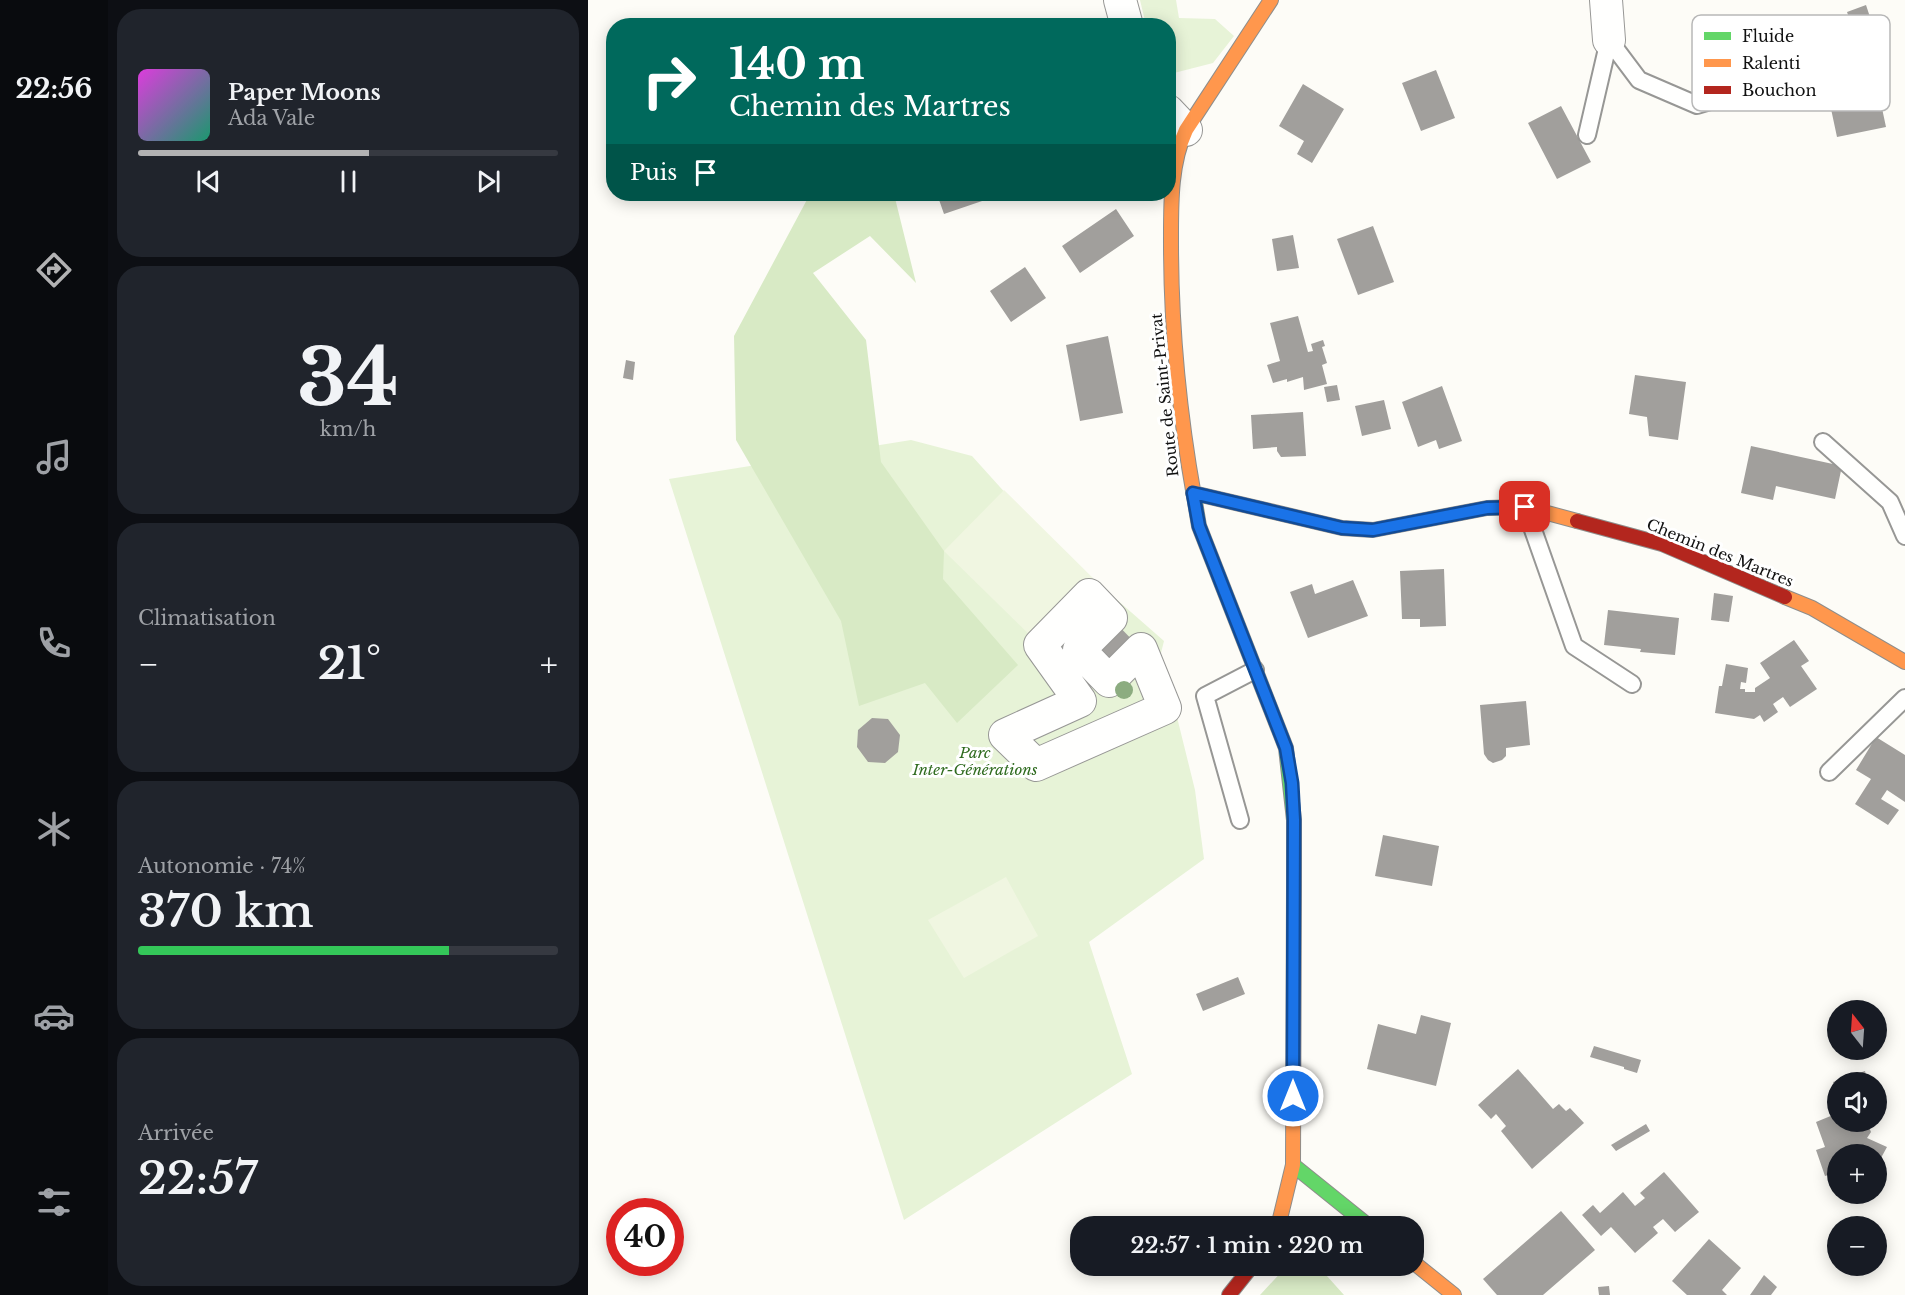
<!DOCTYPE html>
<html lang="fr">
<head>
<meta charset="utf-8">
<style>
  body { margin:0; font-family:"Libre Baskerville",serif; background:#20242c; color:#f1f3f6; height:100vh; display:flex; flex-direction:column; font-size:22px; white-space:nowrap }
  * { box-sizing:border-box; margin:0 }
  p { font-size:20px; color:#9ea1a6 }
  .icon { flex:none; width:33px; height:33px; fill:none; stroke:currentColor; stroke-width:2; stroke-linecap:round; stroke-linejoin:round }
  .map { position:relative; flex:1; overflow:hidden }
  .panel { display:flex; flex-direction:column; gap:9px; padding:9px; background:#0d0f14; width:480px }
  .panel>* { flex:none }
  .hud { position:absolute; left:18px; top:18px; width:570px; height:183px; border-radius:24px; box-shadow:0 3px 15px #0003; background:#00695c; color:#fff; overflow:hidden }
  .needle { width:39px; rotate:343deg }
  .buttons { position:absolute; left:1239px; top:1000px; display:grid; gap:12px }
  .buttons a { display:grid; place-items:center; width:60px; height:60px; border-radius:50%; background:#171b24; box-shadow:0 3px 15px #0003; font-size:30px }
  .speed { position:absolute; left:18px; top:1198px; display:flex; gap:12px; font-size:30px; font-weight:700; text-align:center }
  .speed>* { display:grid; place-content:center; width:78px; height:78px; border-radius:50%; background:#171b24; box-shadow:0 3px 15px #0003; line-height:1 }
  .speed .limit { border:9px solid #d22; background:#fff; color:#111 }
  .pin { position:absolute; display:grid; place-items:center; width:51px; height:51px; color:#fff; margin:-26px; border-radius:12px; box-shadow:0 3px 9px #0006 }
  .me { position:absolute; width:66px; margin:-33px; rotate:0deg; stroke-linejoin:round; filter:drop-shadow(0 0 4px #0008) }
  .turn { display:flex; align-items:center; gap:21px; height:126px; padding:0 24px; font-size:27px }
  .turn .icon { width:78px; height:78px; stroke-width:2.5 }
  .turn b { display:block; font-size:42px; line-height:51px }
  .then { display:flex; align-items:center; height:57px; padding:0 24px; background:#0003; gap:12px; font-size:22px }
  .big { font-size:45px; font-weight:600; line-height:1.1 }
  .panel .widget { flex:1; display:flex; flex-direction:column; justify-content:center; gap:9px; min-width:0; padding:0 21px; border-radius:24px; background:#20242c }
  .panel .dial { align-items:center; gap:0 }
  .dial b { font-size:78px; line-height:1 }
  .song { display:flex; align-items:center; gap:18px }
  .cover { width:72px; height:72px; border-radius:9px; background:linear-gradient(135deg,hsl(300 70% 55%),hsl(160 70% 35%)) }
  .played { height:6px; border-radius:3px; background:linear-gradient(90deg,#b2b2b3 55%,#363941 55%) }
  .keys { display:flex; justify-content:space-around; direction:ltr }
  .heat { display:flex; justify-content:space-between; align-items:center; font-size:33px; direction:ltr }
  .charge { height:9px; border-radius:4px; background:linear-gradient(90deg,#34c759 74%,#363941 0) }
  .trip { position:absolute; left:482px; top:1216px; width:354px; height:60px; border-radius:24px; background:#171b24; box-shadow:0 3px 15px #0003; font-weight:600; line-height:60px; text-align:center }
  main { display:flex; flex:1; min-height:0 }
  .tabs { display:flex; flex-direction:column; width:108px; justify-content:space-around; align-items:center; background:#090b0e; color:#9ea1a6 }
  .tabs .icon { width:42px; height:42px }
  .tabs .current { color:#b2b2b3 }
  .tabs b { font-size:27px; color:#f1f3f6 }
  .map>svg:first-child { display:block }
  .green { fill:#e7f3d7 }
  .forest { fill:#d8eac5 }
  .pitch { fill:#f0f6e1 }
  .building { fill:#a19f9c }
  .lines { fill:none; stroke-linecap:round; stroke-linejoin:round }
  .lane-casing { stroke:#979795; stroke-width:20 }
  .street-casing { stroke:#979795; stroke-width:34 }
  .fast-casing { stroke:#8e8d8b; stroke-width:16 }
  .slow-casing { stroke:#8e8d8b; stroke-width:16 }
  .jam-casing { stroke:#8e8d8b; stroke-width:16 }
  .lane { stroke:#fffffe; stroke-width:16 }
  .street { stroke:#fffffe; stroke-width:32 }
  .fast { stroke:#63d668; stroke-width:14 }
  .slow { stroke:#ff974d; stroke-width:14 }
  .jam { stroke:#b3261e; stroke-width:14 }
  .tree { fill:#8cac80 }
  .route-casing { stroke:#114b97; stroke-width:15 }
  .route { stroke:#1a73e8; stroke-width:10 }
  .labels { text-anchor:middle; stroke-width:6; stroke-linejoin:round; paint-order:stroke }
  .street-label { font-size:15px; fill:#111; stroke:#fff }
  .park-label { font-size:15px; font-style:italic; fill:#2f6b1f; stroke:#fff }
  .key { fill:#fff; stroke:#b8b8b8; stroke-width:1.5 }
  .key-label { font-size:16px; fill:#111 }
</style>
</head>
<body>
<main>
<nav class="tabs">
<b>22:56</b>
<svg class="icon current" aria-label="directions" viewBox="0 0 24 24"><path d="M12 3l9 9-9 9-9-9zM9 14v-3h6M13 9l2 2-2 2"/></svg>
<svg class="icon" aria-label="music" viewBox="0 0 24 24"><path d="M9 18V5l10-2v13"/><circle cx="6" cy="18" r="3"/><circle cx="16" cy="16" r="3"/></svg>
<svg class="icon" aria-label="phone" viewBox="0 0 24 24"><path d="M5 4h4l2 5-3 2q2 4 5 5l2-3 5 2v4C11 20 4 13 5 4z"/></svg>
<svg class="icon" aria-label="climate" viewBox="0 0 24 24"><path d="M12 3v18M4 7l16 10M4 17L20 7"/></svg>
<svg class="icon" aria-label="car" viewBox="0 0 24 24"><path d="M5 17H2v-5l4-1 3-4h7l3 4 3 1v5h-3M9 17h6M6 11h13"/><circle cx="7" cy="17" r="2"/><circle cx="17" cy="17" r="2"/></svg>
<svg class="icon" aria-label="filters" viewBox="0 0 24 24"><path d="M4 7h16M4 17h16"/><circle cx="9" cy="7" r="2"/><circle cx="15" cy="17" r="2"/></svg>
</nav>
<section class="panel">
<div class="widget">
<div class="song"><i class="cover"></i><div><b>Paper Moons</b><p>Ada Vale</p></div></div>
<div class="played"></div>
<div class="keys"><svg class="icon" aria-label="previous" viewBox="0 0 24 24"><path d="M18 5L8 12l10 7zM5 5v14"/></svg><svg class="icon" aria-label="pause" viewBox="0 0 24 24"><path d="M8 5v14M16 5v14"/></svg><svg class="icon" aria-label="next" viewBox="0 0 24 24"><path d="M6 5l10 7-10 7zM19 5v14"/></svg></div>
</div>
<div class="widget dial"><b>34</b><p>km/h</p></div>
<div class="widget"><p>Climatisation</p>
<div class="heat"><a>−</a><b class="big">21°</b><a>+</a></div>
</div>
<div class="widget"><p>Autonomie · 74%</p><b class="big">370 km</b><div class="charge"></div></div>
<div class="widget"><p>Arrivée</p><b class="big">22:57</b></div>
</section>
<div class="map">
<svg width="1317" height="1295" viewBox="0 0 1317 1295">
  <rect width="100%" height="100%" fill="#fdfcf7"/>
  <path class="green" d="M 552,0 L 588,0 L 591,18 L 627,19 L 646,36 L 625,63 L 586,73 L 581,73 L 580,26 L 558,25 Z
    M 323,440 L 384,456 L 505,590 L 511,584 L 576,641 L 570,665 L 586,705 L 607,790 L 616,859 L 501,942 L 544,1074 L 316,1220 L 81,479 Z"/>
  <path class="forest" d="M 222,194 L 306,194 L 328,283 L 282,236 L 225,273 L 278,340 L 293,462 L 356,551 L 355,579 L 430,665 L 369,723 L 337,683 L 271,706 L 253,621 L 148,440 L 146,336 Z
    M 699,1266 L 730,1266 L 756,1295 L 672,1295 Z"/>
  <path class="pitch" d="M 416,490 L 511,584 L 452,645 L 356,551 Z
    M 418,877 L 450,936 L 376,978 L 340,920 Z"/>
  <path class="building" d="M 1278,5 L 1283,20 L 1264,26 L 1259,12 Z
    M 1285,66 L 1298,127 L 1249,137 L 1236,76 Z
    M 848,70 L 867,118 L 833,131 L 814,83 Z
    M 715,84 L 756,109 L 724,163 L 709,154 L 716,141 L 691,126 Z
    M 973,106 L 1003,162 L 969,179 L 940,123 Z
    M 349,194 L 395,194 L 397,200 L 356,214 Z
    M 528,209 L 546,236 L 492,273 L 474,246 Z
    M 785,226 L 806,282 L 770,295 L 749,239 Z
    M 705,235 L 711,268 L 689,271 L 684,239 Z
    M 437,267 L 458,298 L 423,322 L 402,291 Z
    M 710,316 L 720,352 L 725,351 L 723,344 L 735,340 L 737,346 L 734,347 L 739,363 L 734,365 L 739,384 L 716,390 L 715,377 L 699,382 L 699,379 L 685,383 L 679,365 L 692,361 L 682,323 Z
    M 520,336 L 535,413 L 492,421 L 478,345 Z
    M 38,360 L 47,362 L 45,380 L 35,378 Z
    M 1047,375 L 1098,382 L 1090,440 L 1061,436 L 1059,417 L 1041,414 Z
    M 749,385 L 752,400 L 739,402 L 736,387 Z
    M 854,386 L 874,441 L 851,449 L 848,440 L 830,447 L 814,402 Z
    M 796,400 L 803,429 L 774,436 L 767,406 Z
    M 715,412 L 718,456 L 693,457 L 689,451 L 689,447 L 665,449 L 663,415 Z
    M 1163,446 L 1254,466 L 1247,499 L 1188,486 L 1185,500 L 1153,493 Z
    M 856,569 L 858,626 L 832,627 L 832,619 L 814,619 L 812,571 Z
    M 765,580 L 780,616 L 720,638 L 702,592 L 724,584 L 727,594 Z
    M 1126,593 L 1145,596 L 1141,622 L 1123,620 Z
    M 1020,610 L 1091,618 L 1087,655 L 1052,652 L 1053,649 L 1016,645 Z
    M 523,618 L 553,649 L 521,681 L 491,650 Z
    M 1206,640 L 1221,661 L 1213,666 L 1229,689 L 1202,707 L 1195,697 L 1185,704 L 1190,712 L 1176,722 L 1172,715 L 1166,719 L 1127,713 L 1131,686 L 1134,686 L 1138,664 L 1160,668 L 1158,683 L 1153,682 L 1152,689 L 1157,689 L 1157,692 L 1167,692 L 1167,688 L 1182,678 L 1172,663 Z
    M 938,701 L 942,745 L 918,748 L 918,756 L 914,760 L 905,763 L 900,760 L 896,754 L 892,705 Z
    M 284,718 L 300,719 L 312,735 L 310,752 L 297,763 L 280,762 L 269,747 L 270,730 Z
    M 1288,737 L 1317,755 L 1317,802 L 1299,790 L 1293,799 L 1311,810 L 1300,825 L 1267,804 L 1283,779 L 1268,770 Z
    M 795,835 L 851,846 L 844,886 L 787,876 Z
    M 650,977 L 657,994 L 615,1011 L 608,994 Z
    M 833,1015 L 863,1023 L 848,1086 L 779,1069 L 790,1024 L 828,1034 Z
    M 1006,1046 L 1053,1060 L 1049,1073 L 1036,1069 L 1036,1067 L 1002,1057 Z
    M 930,1069 L 965,1109 L 971,1104 L 978,1111 L 982,1108 L 996,1123 L 944,1169 L 913,1131 L 918,1126 L 908,1114 L 903,1119 L 890,1105 Z
    M 1277,1071 L 1280,1083 L 1250,1083 L 1249,1094 L 1245,1082 Z
    M 1250,1113 L 1250,1122 L 1279,1122 L 1283,1132 L 1279,1138 L 1299,1147 L 1288,1167 L 1288,1155 L 1250,1155 L 1250,1172 L 1237,1176 L 1228,1150 L 1237,1147 L 1228,1122 Z
    M 1058,1124 L 1062,1131 L 1028,1151 L 1023,1145 Z
    M 1076,1172 L 1111,1212 L 1087,1232 L 1075,1219 L 1065,1227 L 1070,1233 L 1047,1253 L 1023,1227 L 1013,1236 L 994,1215 L 1005,1205 L 1012,1213 L 1035,1192 L 1047,1206 L 1057,1198 L 1052,1193 Z
    M 973,1211 L 1007,1250 L 955,1295 L 909,1295 L 895,1279 Z
    M 1121,1239 L 1153,1268 L 1134,1290 L 1139,1295 L 1099,1295 L 1084,1281 Z
    M 1176,1275 L 1189,1287 L 1183,1295 L 1162,1295 Z
    M 1021,1286 L 1022,1295 L 1011,1295 L 1010,1287 Z"/>
  <g class="lines">
    <defs>
      <path id="lane" d="M 1021,40 L 1051,80 L 1109,105 L 1153,92 L 1259,40
        M 999,135 L 1021,40
        M 1235,442 L 1302,502 L 1317,536
        M 937,507 L 986,646 L 1044,684
        M 1241,772 L 1317,698
        M 652,820 L 617,696 L 667,670"/>
      <path id="street" d="M 532,0 L 539,26
        M 1018,0 L 1021,40
        M 580,111 L 598,130
        M 501,595 L 523,618 L 491,650 L 521,681 L 553,649 L 577,708 L 448,765 L 417,735 L 492,701 L 452,645 Z"/>
      <path id="fast" d="M 606,496 L 611,526 L 698,748 L 706,820 L 706,889
        M 705,1165 L 782,1227"/>
      <path id="slow" d="M 605,493 L 754,528 L 785,530 L 899,508 L 937,507 L 989,521
        M 606,496 C 591,412 583,328 583,243 C 583,206 582,164 598,130 L 683,0
        M 1197,597 L 1224,608 L 1317,662
        M 690,1227 L 705,1165 L 706,889
        M 825,1262 L 866,1295"/>
      <path id="jam" d="M 989,521 L 1074,544 L 1197,597
        M 641,1295 L 664,1266"/>
    </defs>
    <use href="#lane" class="lane-casing"/>
    <use href="#street" class="street-casing"/>
    <use href="#fast" class="fast-casing"/>
    <use href="#slow" class="slow-casing"/>
    <use href="#jam" class="jam-casing"/>
    <use href="#lane" class="lane"/>
    <use href="#street" class="street"/>
    <use href="#fast" class="fast"/>
    <use href="#slow" class="slow"/>
    <use href="#jam" class="jam"/>
  </g>
  <circle class="tree" cx="536" cy="690" r="9"/>
  <g class="lines">
    <defs>
      <path id="route" d="M 705,1096 L 706,820 L 704,783 L 698,748 L 611,526 L 605,493 L 754,528 L 785,530 L 899,508 L 937,507"/>
    </defs>
    <use href="#route" class="route-casing"/>
    <use href="#route" class="route"/>
  </g>
  <g class="labels">
    <g class="street-label">
      <text transform="translate(577 395) rotate(-96)" y="5">Route de Saint-Privat</text>
      <text transform="translate(1132 553) rotate(22)" y="5">Chemin des Martres</text>
    </g>
    <g class="park-label">
      <text x="387" y="758">Parc<tspan x="387" dy="17">Inter-Générations</tspan></text>
    </g>
  </g>
  <rect x="1104" y="15" width="198" height="96" rx="9" class="key"/>
  <rect x="1116" y="32" width="27" height="8" fill="#63d668"/>
  <rect x="1116" y="59" width="27" height="8" fill="#ff974d"/>
  <rect x="1116" y="86" width="27" height="8" fill="#b3261e"/>
  <g class="key-label">
    <text x="1154" y="42">Fluide</text>
    <text x="1154" y="69">Ralenti</text>
    <text x="1154" y="96">Bouchon</text>
  </g>
</svg>
<div class="buttons">
<a><svg class="needle" viewBox="-14 -14 28 28"><path d="M0-13l5 13h-10z" fill="#e53935"/><path d="M0 13l5-13h-10z" fill="#9ea1a6"/></svg></a>
<a><svg class="icon" aria-label="sound" viewBox="0 0 24 24"><path d="M4 9h4l5-4v14l-5-4H4zM17 9q2 3 0 6"/></svg></a>
<a>+</a>
<a>−</a>
</div>
<div class="speed"><div class="limit">40</div></div>
<div class="pin" style="left:937px;top:507px;background:#d93025"><svg class="icon" aria-label="arrive" viewBox="0 0 24 24"><path d="M6 21V4h12l-3 4 3 4H6"/></svg></div>
<svg class="me" style="left:705px;top:1096px" viewBox="-20 -20 40 40"><circle r="17" fill="#1a73e8" stroke="#fff" stroke-width="3"/><path d="M0-11L8 9 0 5-8 9z" fill="#fff"/></svg>
<div class="trip">22:57 · 1 min · 220 m</div>
<div class="hud">
<div class="turn"><svg class="icon" aria-label="right" viewBox="0 0 24 24"><path d="M7 20v-9h11M14 6l5 5-5 5"/></svg><div><b>140 m</b>Chemin des Martres</div></div>
<div class="then">Puis<svg class="icon" aria-label="arrive" viewBox="0 0 24 24"><path d="M6 21V4h12l-3 4 3 4H6"/></svg></div>
</div>
</div>
</main>
</body>
</html>
